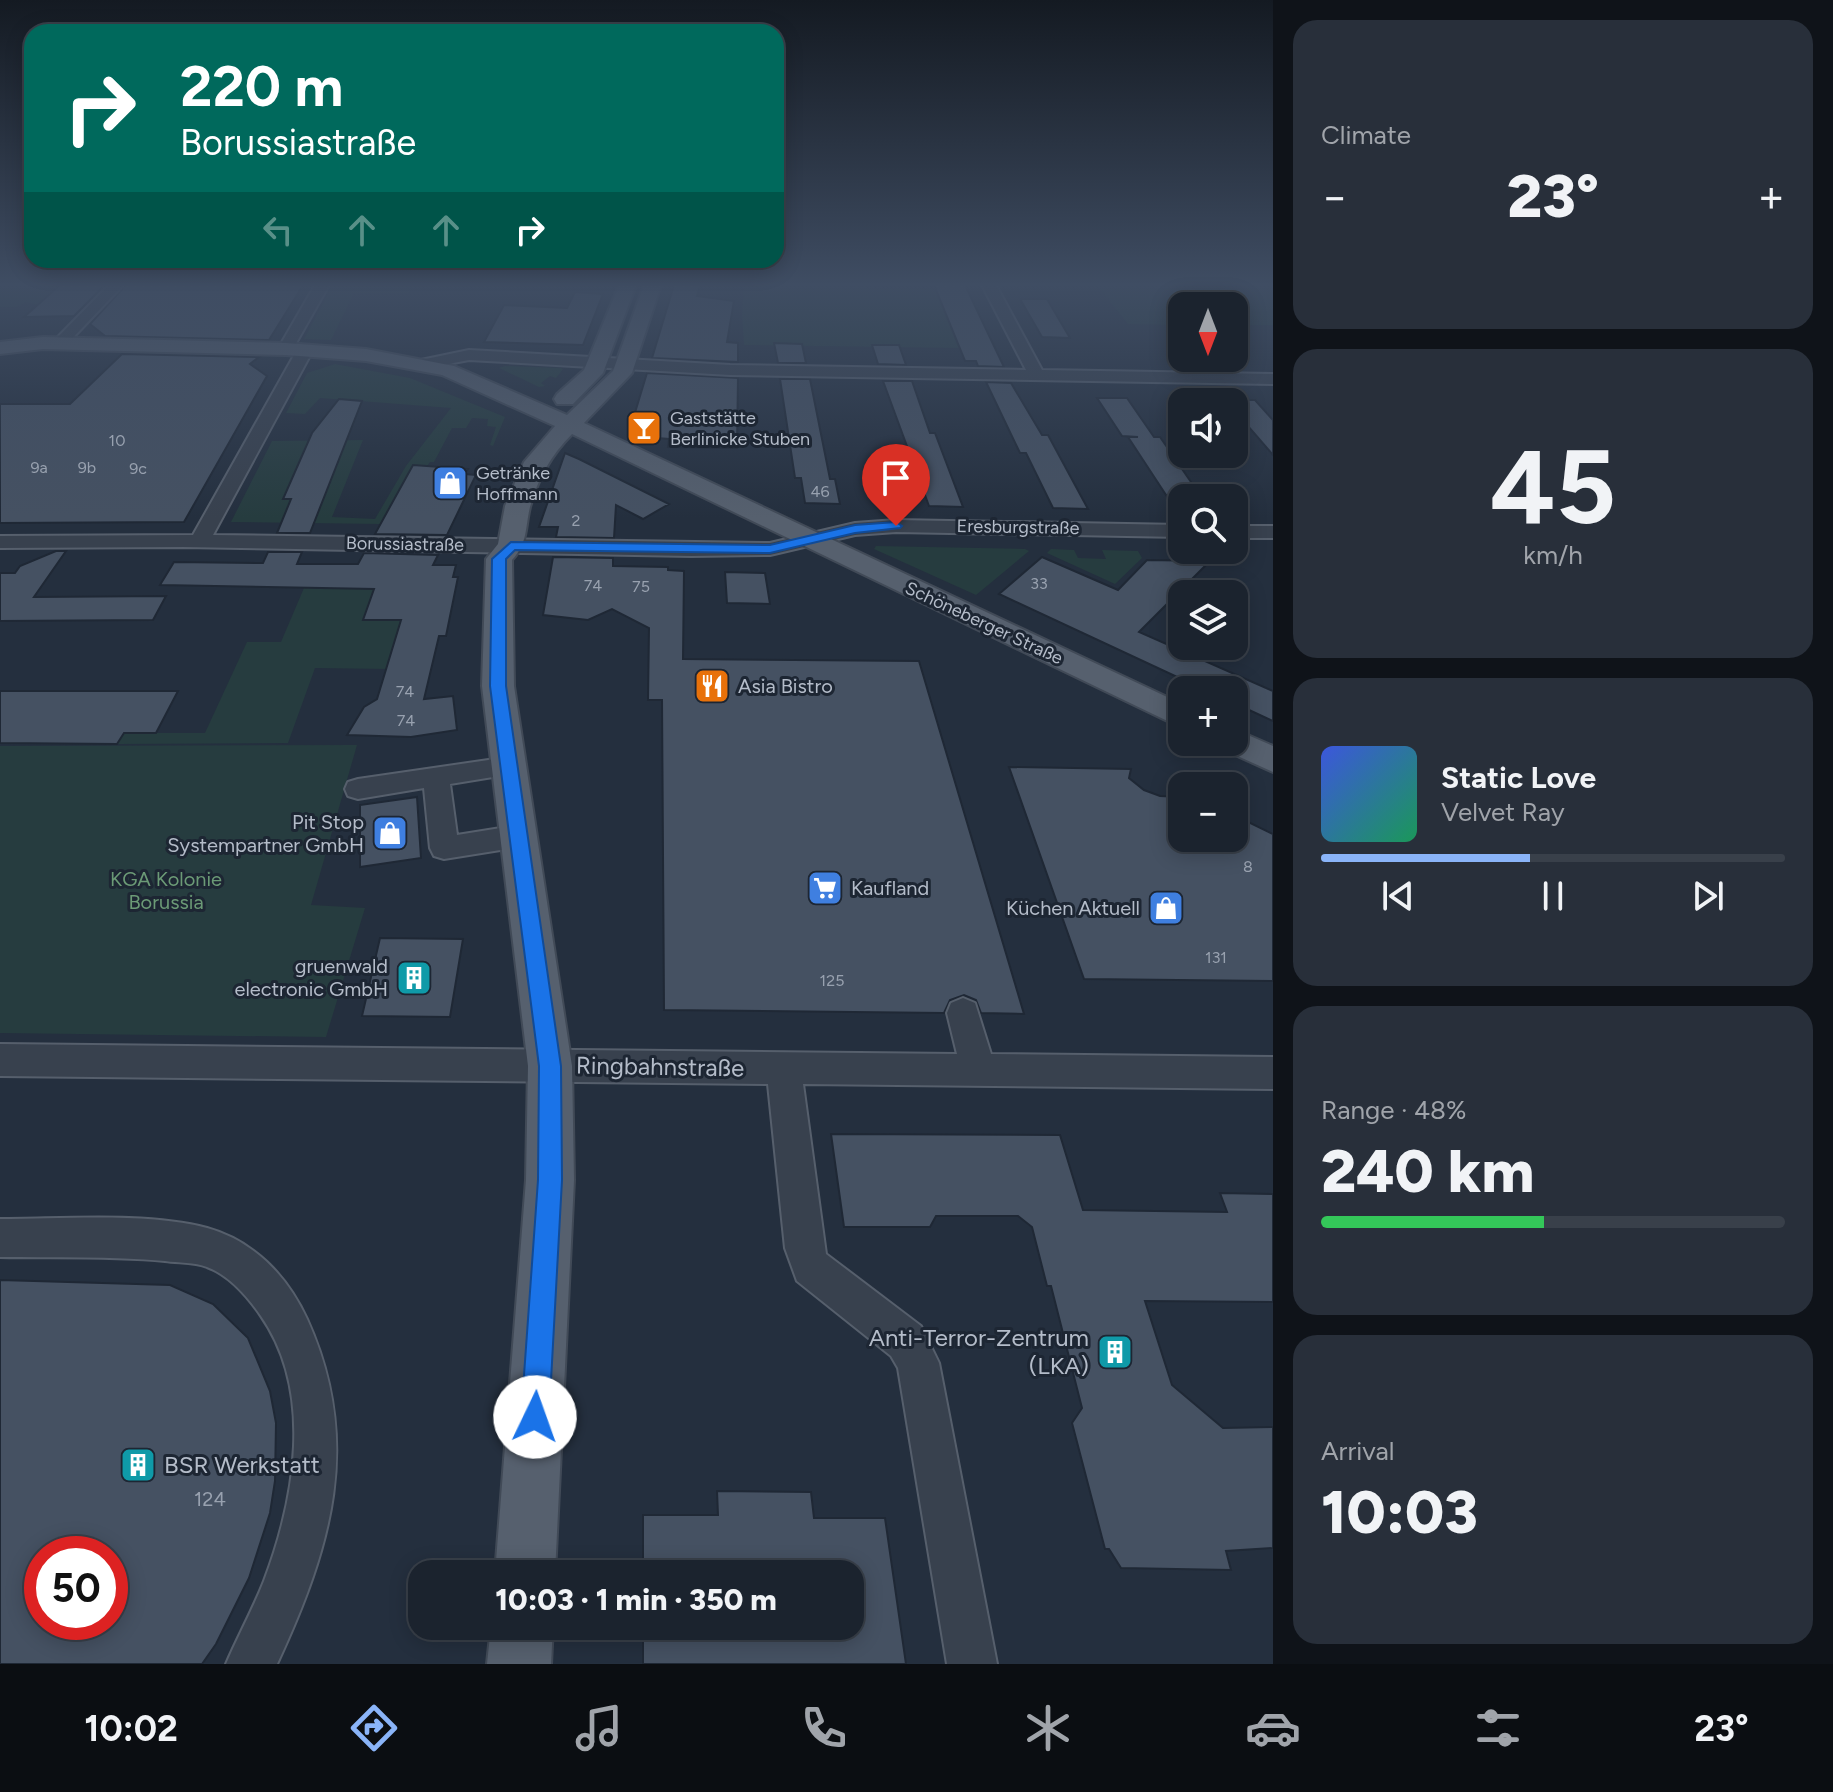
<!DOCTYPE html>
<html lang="en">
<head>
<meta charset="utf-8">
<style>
  body { margin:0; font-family:Figtree,sans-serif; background:#282f3a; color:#f1f3f6; height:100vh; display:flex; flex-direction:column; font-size:30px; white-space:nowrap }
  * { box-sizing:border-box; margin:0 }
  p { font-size:26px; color:#a0a4aa }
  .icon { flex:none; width:44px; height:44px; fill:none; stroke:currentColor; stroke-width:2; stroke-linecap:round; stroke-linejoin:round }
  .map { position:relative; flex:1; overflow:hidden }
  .sheet { display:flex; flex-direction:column; gap:20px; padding:20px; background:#0f1319; width:560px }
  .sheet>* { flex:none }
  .top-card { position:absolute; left:24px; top:24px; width:760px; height:244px; border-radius:24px; box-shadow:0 4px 20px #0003,0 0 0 2px #39404a; background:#00695c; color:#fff; overflow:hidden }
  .needle { width:52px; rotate:180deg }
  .controls { position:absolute; left:1168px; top:292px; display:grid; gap:16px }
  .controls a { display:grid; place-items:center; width:80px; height:80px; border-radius:16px; background:#1b232e; box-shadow:0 4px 20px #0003,0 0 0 2px #39404a; font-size:40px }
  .speed { position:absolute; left:24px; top:1536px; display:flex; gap:16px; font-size:40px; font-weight:700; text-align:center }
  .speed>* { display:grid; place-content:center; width:104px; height:104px; border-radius:50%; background:#1b232e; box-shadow:0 4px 20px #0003,0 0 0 2px #39404a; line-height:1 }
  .speed .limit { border:12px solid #d22; background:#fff; color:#111 }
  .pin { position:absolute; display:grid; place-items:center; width:68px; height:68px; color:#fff; margin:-82px -34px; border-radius:50% 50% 50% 0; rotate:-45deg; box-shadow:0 0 8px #0007 }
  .pin .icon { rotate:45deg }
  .me { position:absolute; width:88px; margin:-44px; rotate:3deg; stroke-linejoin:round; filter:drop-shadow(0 0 6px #0008) }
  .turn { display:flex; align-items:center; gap:28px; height:168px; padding:0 24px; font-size:36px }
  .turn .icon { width:104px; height:104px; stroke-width:2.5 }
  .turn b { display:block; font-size:56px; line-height:68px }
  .lanes { display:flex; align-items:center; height:76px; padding:0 24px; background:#0003; justify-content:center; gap:40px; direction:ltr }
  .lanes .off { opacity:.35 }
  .big { font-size:60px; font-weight:800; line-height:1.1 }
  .sheet .widget { flex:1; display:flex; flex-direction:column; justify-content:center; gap:12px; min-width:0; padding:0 28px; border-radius:24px; background:#282f3a }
  .sheet .dial { align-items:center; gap:0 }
  .dial b { font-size:104px; line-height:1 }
  .song { display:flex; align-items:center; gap:24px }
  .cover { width:96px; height:96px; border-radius:12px; background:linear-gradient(135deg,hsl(230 70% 55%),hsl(150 70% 35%)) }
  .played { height:8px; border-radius:4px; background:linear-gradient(90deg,#8ab4f8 45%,#39404a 45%) }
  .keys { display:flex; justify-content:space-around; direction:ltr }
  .heat { display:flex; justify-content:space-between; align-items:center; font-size:44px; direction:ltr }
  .charge { height:12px; border-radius:6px; background:linear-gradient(90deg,#34c759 48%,#39404a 0) }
  .trip { position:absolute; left:408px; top:1560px; width:456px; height:80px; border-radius:24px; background:#1b232e; box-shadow:0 4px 20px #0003,0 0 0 2px #39404a; font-weight:800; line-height:80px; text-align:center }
  .menu { display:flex; height:128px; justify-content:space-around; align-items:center; background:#0b0e12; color:#a0a4aa }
  .menu .icon { width:56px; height:56px }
  .menu .selected { color:#8ab4f8 }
  .menu b { font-size:36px; color:#f1f3f6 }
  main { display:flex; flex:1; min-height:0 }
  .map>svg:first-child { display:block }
  .green { fill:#263c3f }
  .building { fill:#455162; stroke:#1f2835; stroke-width:2; fill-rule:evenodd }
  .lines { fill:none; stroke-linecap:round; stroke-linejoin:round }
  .minor-casing { stroke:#565f6c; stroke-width:4 }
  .major-casing { stroke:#414a57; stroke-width:4 }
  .minor { fill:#38414e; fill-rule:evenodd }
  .major { fill:#56606e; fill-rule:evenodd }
  .route { fill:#1a73e8; stroke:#114b97; stroke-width:2 }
  .labels { text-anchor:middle; stroke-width:6; stroke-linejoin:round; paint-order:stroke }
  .number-label { font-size:16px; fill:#98a1af }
  .far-poi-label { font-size:18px; fill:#b4bcc9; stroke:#1d2633; text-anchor:start }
  .far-street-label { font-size:18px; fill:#b4bcc9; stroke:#1d2633 }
  .poi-label { font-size:20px; fill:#b4bcc9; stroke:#1d2633; text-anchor:end }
  .park-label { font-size:20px; fill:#6b9a76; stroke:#1d2633 }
  .near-number-label { font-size:20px; fill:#98a1af }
  .near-street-label { font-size:24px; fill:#b4bcc9; stroke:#1d2633 }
  .near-poi-label { font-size:24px; fill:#b4bcc9; stroke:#1d2633; text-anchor:end }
</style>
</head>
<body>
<main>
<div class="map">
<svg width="1273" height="1664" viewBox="0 0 1273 1664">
  <rect width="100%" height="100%" fill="#242f3e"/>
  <path class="green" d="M 0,285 L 60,285 L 40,306 L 26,302 L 17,307 L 0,307 Z
    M 333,285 L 412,285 L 409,293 L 354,293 L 331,340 L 304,339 Z
    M 744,285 L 943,289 L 960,348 L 744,345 L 742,314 Z
    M 1097,285 L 1273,285 L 1273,325 L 1234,325 L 1234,306 L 1182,306 L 1182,325 L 1128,324 Z
    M 335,364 L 410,378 L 505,417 L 493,446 L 490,445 L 496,427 L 487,426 L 488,419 L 472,418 L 466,428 L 452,428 L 434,462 L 430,462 L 427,466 L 413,466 L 380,524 L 231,522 L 272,441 L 363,440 L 332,517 L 375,519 L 406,466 L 451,408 L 320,398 L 305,414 L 286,413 L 307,373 Z
    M 505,366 L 561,368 L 563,369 L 556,378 L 550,376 L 541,383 L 545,386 L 539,387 L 499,368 Z
    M 876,546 L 1025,549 L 1029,551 L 976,595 L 874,549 Z
    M 1051,549 L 1074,550 L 1078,558 L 1106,559 L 1102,550 L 1138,551 L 1142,558 L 1115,584 L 1047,553 Z
    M 337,581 L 374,588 L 364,619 L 417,590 L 391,654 L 389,669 L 315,668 L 288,743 L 117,744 L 124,733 L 205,733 L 247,642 L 281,642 L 304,588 L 334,588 Z
    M 357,745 L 311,905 L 365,908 L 326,1037 L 0,1033 L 0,746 Z"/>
  <path class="building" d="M 60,285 L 105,285 L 74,316 L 24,317 Z
    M 126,285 L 301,285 L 302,287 L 269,340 L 105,336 L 90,324 Z
    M 674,285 L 700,285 L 697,296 L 734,301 L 727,342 L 738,343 L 738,362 L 652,358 Z
    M 934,285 L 965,285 L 1004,367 L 978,366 L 976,361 L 965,361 Z
    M 575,292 L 603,294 L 583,345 L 484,342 L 504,305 L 567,308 Z
    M 1020,299 L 1047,299 L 1070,338 L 1042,337 Z
    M 774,343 L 802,344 L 806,363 L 778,363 Z
    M 872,345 L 899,345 L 906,365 L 878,364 Z
    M 122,354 L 259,357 L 250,364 L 267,376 L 184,522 L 0,523 L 0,404 L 70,404 Z
    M 647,373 L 738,378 L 737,448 L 668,447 L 669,439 L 643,437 L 630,429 Z
    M 780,379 L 810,379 L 830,479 L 835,479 L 840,504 L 805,503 L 801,478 L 795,478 Z
    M 883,381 L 912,381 L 930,433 L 935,433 L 963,507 L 929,506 Z
    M 986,382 L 1011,383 L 1042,435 L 1048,435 L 1088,509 L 1053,508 L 1026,453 L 1020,453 Z
    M 1097,398 L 1127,398 L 1154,437 L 1160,437 L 1202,498 L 1168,498 L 1128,437 L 1138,437 L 1122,436 Z
    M 339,399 L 362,401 L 310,533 L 277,533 L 291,499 L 283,499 L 312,433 Z
    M 1226,400 L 1255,400 L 1273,420 L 1273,455 L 1234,410 L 1234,402 Z
    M 565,453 L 579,459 L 669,504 L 643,519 L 616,505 L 614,538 L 556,537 L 558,527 L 539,527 Z
    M 413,465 L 468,469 L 464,474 L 476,475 L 447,535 L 375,534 Z
    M 56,551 L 66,551 L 34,597 L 166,596 L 153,620 L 0,621 L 0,573 L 15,573 L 20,566 Z
    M 268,552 L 302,552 L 297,564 L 358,564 L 364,553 L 438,555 L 433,565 L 456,565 L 453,577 L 458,577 L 446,636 L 439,636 L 424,699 L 453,696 L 457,730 L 411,737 L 347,735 L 364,707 L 377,699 L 401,620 L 363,620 L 374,589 L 160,585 L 174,562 L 263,563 Z
    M 553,557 L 613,558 L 613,566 L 668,567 L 668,570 L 684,571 L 683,659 L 919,661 L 1024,1014 L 981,1013 L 976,1000 L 964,995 L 950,1000 L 944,1013 L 664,1010 L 662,700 L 648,700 L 649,628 L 612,609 L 588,620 L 543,615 Z
    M 1042,557 L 1118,590 L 1147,560 L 1210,561 L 1139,632 L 1273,691 L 1273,721 L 1234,703 L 1234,690 L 1205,690 L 999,594 Z
    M 725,572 L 765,573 L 770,604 L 727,603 Z
    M 0,691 L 178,691 L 156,733 L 124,733 L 117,744 L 0,743 Z
    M 1009,767 L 1131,769 L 1129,778 L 1144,790 L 1160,796 L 1182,797 L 1182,838 L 1234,838 L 1234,815 L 1273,834 L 1273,981 L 1084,979 Z
    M 417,797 L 421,858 L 360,867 L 360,805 Z
    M 380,938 L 463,939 L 450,1017 L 362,1016 Z
    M 831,1134 L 1060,1135 L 1083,1210 L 1227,1212 L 1220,1193 L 1273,1194 L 1273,1302 L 1145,1301 L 1172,1385 L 1223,1428 L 1273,1427 L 1273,1548 L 1226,1551 L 1231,1570 L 1121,1568 L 1109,1549 L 1105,1549 L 1072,1423 L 1082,1408 L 1051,1286 L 1047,1286 L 1032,1227 L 1018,1216 L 936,1216 L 930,1227 L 844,1227 Z
    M 0,1280 L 170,1285 L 213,1304 L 248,1338 L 270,1391 L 276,1423 L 275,1481 L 270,1513 L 249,1578 L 216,1644 L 202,1664 L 0,1664 ZM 42,1554 L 110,1554 L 110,1622 L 42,1622 Z
    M 717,1491 L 811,1492 L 814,1518 L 885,1518 L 906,1664 L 643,1664 L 643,1626 L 850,1626 L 850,1574 L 643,1574 L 643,1515 L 718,1515 Z"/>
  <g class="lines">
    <defs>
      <path id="minor" d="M 109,285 L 123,285 L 65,346 L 55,346 L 55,340 Z
        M 315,285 L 329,285 L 291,352 L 281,352 L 278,349 Z
        M 982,285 L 996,285 L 1042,370 L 1273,374 L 1273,384 L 730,375 L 469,360 L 422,369 L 414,364 L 416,361 L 469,350 L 730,365 L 1026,370 Z
        M 305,345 L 313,350 L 213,535 L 770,543 L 855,523 L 896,520 L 1182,525 L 1182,537 L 896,532 L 855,535 L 770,555 L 691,556 L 183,547 L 0,548 L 0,536 L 193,535 L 297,350 Z
        M 1234,526 L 1273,526 L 1273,538 L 1234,538 Z
        M 509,757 L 518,759 L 522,766 L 518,773 L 450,784 L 457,835 L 519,825 L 529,828 L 533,836 L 529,844 L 519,847 L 444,859 L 434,856 L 430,848 L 424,788 L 358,799 L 348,796 L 345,789 L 348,782 L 358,779 Z
        M 963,998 L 975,1003 L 991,1054 L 1273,1057 L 1273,1089 L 803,1084 L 826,1254 L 921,1326 L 939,1363 L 997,1664 L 947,1664 L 898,1368 L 891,1356 L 797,1281 L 785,1248 L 768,1084 L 0,1076 L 0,1044 L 957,1054 L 947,1013 L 951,1003 Z
        M 0,1219 C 62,1219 148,1212 207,1228 C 254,1241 287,1276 307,1319 C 363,1442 331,1548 277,1664 L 226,1664 C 238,1636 253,1609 264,1581 C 295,1499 314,1392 261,1316 C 248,1297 229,1275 207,1267 C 195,1262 178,1263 165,1261 C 110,1256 55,1258 0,1257 Z"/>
      <path id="major" d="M 619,285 L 636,285 L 603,373 L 573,404 L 557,404 L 554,399 L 557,394 L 584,370 Z
        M 644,285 L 661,285 L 632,373 L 584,423 L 1182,704 L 1182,728 L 572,434 C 551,455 538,478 530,507 C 525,528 528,543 512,560 L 514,686 L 572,1066 L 574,1180 L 555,1574 L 495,1574 L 526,1180 L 528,1066 L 482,686 L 486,559 L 498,544 L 505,506 L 524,462 L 555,426 L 442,375 L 366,361 L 286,355 L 43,349 L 0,354 L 0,342 L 43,337 L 286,343 L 366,349 L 454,366 L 567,415 L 613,371 Z
        M 1234,729 L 1273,746 L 1273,772 L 1222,749 L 1218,742 L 1234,742 Z
        M 491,1626 L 553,1626 L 551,1664 L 487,1664 Z"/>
    </defs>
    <use href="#minor" class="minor-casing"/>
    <use href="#major" class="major-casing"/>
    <use href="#minor" class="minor"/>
    <use href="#major" class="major"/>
  </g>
  <linearGradient id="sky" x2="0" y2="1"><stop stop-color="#141a22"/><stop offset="0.55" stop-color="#3f4d63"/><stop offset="1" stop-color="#3f4d63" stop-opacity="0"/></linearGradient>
  <rect width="1273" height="518" fill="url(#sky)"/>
  <path class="route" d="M 896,522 L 902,526 L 900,528 L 855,533 L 770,553 L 515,550 L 506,559 L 506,686 L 561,1066 L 562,1180 L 549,1417 L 545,1427 L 535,1431 L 525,1427 L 521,1417 L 538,1180 L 539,1066 L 490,686 L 492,559 L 511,542 L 770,545 L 855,525 Z"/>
  <defs>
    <symbol id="bar-square" viewBox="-11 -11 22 22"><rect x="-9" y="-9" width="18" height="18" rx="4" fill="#e8710a" stroke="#1d2633"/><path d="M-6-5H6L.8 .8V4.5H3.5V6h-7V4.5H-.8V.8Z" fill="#fff"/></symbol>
    <symbol id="shop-square" viewBox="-11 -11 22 22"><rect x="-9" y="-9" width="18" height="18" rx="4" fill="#3f7fe0" stroke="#1d2633"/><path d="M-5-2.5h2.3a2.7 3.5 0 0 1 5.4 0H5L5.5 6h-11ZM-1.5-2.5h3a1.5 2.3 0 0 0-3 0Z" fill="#fff"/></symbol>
    <symbol id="restaurant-square" viewBox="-11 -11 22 22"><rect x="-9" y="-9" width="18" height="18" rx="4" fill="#e8710a" stroke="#1d2633"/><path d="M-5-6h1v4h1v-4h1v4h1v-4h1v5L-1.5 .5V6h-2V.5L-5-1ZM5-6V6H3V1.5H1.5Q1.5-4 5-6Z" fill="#fff"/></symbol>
    <symbol id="supermarket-square" viewBox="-11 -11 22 22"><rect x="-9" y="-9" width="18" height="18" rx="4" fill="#3f7fe0" stroke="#1d2633"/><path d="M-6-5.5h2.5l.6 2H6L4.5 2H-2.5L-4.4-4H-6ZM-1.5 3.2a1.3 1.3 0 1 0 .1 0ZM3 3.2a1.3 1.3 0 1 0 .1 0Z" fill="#fff"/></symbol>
    <symbol id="building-square" viewBox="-11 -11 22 22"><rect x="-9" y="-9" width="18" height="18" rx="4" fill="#0f9aa8" stroke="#1d2633"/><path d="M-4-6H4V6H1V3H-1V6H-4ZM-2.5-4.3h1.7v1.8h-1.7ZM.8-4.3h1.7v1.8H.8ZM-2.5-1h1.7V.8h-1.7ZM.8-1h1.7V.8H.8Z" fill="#fff"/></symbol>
  </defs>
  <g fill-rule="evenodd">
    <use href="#bar-square" x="624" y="408" width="40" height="40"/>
    <use href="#shop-square" x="430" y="463" width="40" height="40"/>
    <use href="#restaurant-square" x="692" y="666" width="40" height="40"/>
    <use href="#shop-square" x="370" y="813" width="40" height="40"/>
    <use href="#supermarket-square" x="805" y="868" width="40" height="40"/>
    <use href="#shop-square" x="1146" y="888" width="40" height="40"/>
    <use href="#building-square" x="394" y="958" width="40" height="40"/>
    <use href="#building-square" x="1095" y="1332" width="40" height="40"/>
    <use href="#building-square" x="118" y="1445" width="40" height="40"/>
  </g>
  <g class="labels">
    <g class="number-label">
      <text x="117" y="446">10</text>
      <text x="39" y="473">9a</text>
      <text x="87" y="473">9b</text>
      <text x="138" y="474">9c</text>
      <text x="820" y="497">46</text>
      <text x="576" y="526">2</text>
      <text x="1039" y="589">33</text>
      <text x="593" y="591">74</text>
      <text x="641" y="592">75</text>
      <text x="405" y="697">74</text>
      <text x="406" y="726">74</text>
      <text x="1248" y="872">8</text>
      <text x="1216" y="963">131</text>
      <text x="832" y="986">125</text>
    </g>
    <g class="far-poi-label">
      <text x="670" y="424">Gaststätte<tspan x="670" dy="21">Berlinicke Stuben</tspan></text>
      <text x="476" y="479">Getränke<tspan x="476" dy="21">Hoffmann</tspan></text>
    </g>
    <g class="far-street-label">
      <text transform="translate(1018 527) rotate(1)" y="6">Eresburgstraße</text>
      <text transform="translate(405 544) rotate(1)" y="6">Borussiastraße</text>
      <text transform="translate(984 623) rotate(25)" y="6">Schöneberger Straße</text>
    </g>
    <g class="poi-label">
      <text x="738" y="693" text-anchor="start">Asia Bistro</text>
      <text x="364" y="829">Pit Stop<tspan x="364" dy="23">Systempartner GmbH</tspan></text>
      <text x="851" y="895" text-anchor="start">Kaufland</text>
      <text x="1140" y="915">Küchen Aktuell</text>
      <text x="388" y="973">gruenwald<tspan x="388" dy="23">electronic GmbH</tspan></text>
    </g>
    <g class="park-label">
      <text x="166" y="886">KGA Kolonie<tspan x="166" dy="23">Borussia</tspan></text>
    </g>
    <g class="near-number-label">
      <text x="210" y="1506">124</text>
    </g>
    <g class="near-street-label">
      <text transform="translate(660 1067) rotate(1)" y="8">Ringbahnstraße</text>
    </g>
    <g class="near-poi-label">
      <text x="1089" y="1346">Anti-Terror-Zentrum<tspan x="1089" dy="28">(LKA)</tspan></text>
      <text x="164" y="1473" text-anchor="start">BSR Werkstatt</text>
    </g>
  </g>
</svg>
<div class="controls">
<a><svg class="needle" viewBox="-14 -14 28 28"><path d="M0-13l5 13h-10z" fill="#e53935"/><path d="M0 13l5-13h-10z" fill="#a0a4aa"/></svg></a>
<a><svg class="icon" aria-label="sound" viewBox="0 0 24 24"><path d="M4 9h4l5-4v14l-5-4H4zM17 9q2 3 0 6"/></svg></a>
<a><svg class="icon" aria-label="search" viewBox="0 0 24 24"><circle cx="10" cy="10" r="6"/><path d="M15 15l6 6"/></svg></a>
<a><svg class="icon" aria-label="layers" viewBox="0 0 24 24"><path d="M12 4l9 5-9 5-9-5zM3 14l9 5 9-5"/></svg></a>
<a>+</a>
<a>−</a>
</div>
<div class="speed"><div class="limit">50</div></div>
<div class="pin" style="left:896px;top:526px;background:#d93025"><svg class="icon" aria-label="arrive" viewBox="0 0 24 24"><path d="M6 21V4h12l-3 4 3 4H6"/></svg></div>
<svg class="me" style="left:535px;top:1417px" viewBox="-20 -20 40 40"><circle r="19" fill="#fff"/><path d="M0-13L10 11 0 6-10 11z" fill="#1a73e8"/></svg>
<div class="trip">10:03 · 1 min · 350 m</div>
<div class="top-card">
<div class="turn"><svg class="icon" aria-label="right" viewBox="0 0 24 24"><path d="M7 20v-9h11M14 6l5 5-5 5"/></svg><div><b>220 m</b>Borussiastraße</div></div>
<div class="lanes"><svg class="icon off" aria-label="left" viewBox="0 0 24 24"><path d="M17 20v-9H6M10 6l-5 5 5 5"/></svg><svg class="icon off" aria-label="ahead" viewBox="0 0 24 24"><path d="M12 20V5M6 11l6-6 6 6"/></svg><svg class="icon off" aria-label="ahead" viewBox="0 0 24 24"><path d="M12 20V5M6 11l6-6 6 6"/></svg><svg class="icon" aria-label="right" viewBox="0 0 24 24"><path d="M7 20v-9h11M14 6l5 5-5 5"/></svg></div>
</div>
</div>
<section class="sheet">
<div class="widget"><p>Climate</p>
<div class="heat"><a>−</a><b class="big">23°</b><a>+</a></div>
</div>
<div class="widget dial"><b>45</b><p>km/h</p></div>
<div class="widget">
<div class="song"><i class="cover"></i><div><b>Static Love</b><p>Velvet Ray</p></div></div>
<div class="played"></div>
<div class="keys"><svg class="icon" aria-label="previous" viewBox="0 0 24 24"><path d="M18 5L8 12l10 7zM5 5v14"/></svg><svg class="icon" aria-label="pause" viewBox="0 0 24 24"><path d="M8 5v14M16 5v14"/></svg><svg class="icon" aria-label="next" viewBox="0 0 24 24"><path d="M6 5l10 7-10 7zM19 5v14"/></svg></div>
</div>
<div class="widget"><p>Range · 48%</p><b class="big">240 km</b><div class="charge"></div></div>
<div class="widget"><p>Arrival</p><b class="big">10:03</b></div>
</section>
</main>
<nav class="menu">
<b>10:02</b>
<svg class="icon selected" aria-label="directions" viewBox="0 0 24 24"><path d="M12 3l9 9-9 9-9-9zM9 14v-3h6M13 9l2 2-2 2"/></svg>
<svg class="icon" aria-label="music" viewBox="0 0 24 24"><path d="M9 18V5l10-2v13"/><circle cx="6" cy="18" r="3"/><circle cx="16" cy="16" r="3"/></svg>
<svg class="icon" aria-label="phone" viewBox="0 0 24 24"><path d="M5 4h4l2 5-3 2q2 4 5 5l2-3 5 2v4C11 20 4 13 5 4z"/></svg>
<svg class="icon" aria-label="climate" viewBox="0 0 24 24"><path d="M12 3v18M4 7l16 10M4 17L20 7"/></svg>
<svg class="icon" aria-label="car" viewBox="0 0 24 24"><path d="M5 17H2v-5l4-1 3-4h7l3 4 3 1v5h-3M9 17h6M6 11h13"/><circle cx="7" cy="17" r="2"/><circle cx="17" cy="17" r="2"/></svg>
<svg class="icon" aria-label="filters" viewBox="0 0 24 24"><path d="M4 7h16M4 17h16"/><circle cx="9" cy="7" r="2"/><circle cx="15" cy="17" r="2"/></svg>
<b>23°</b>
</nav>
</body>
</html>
